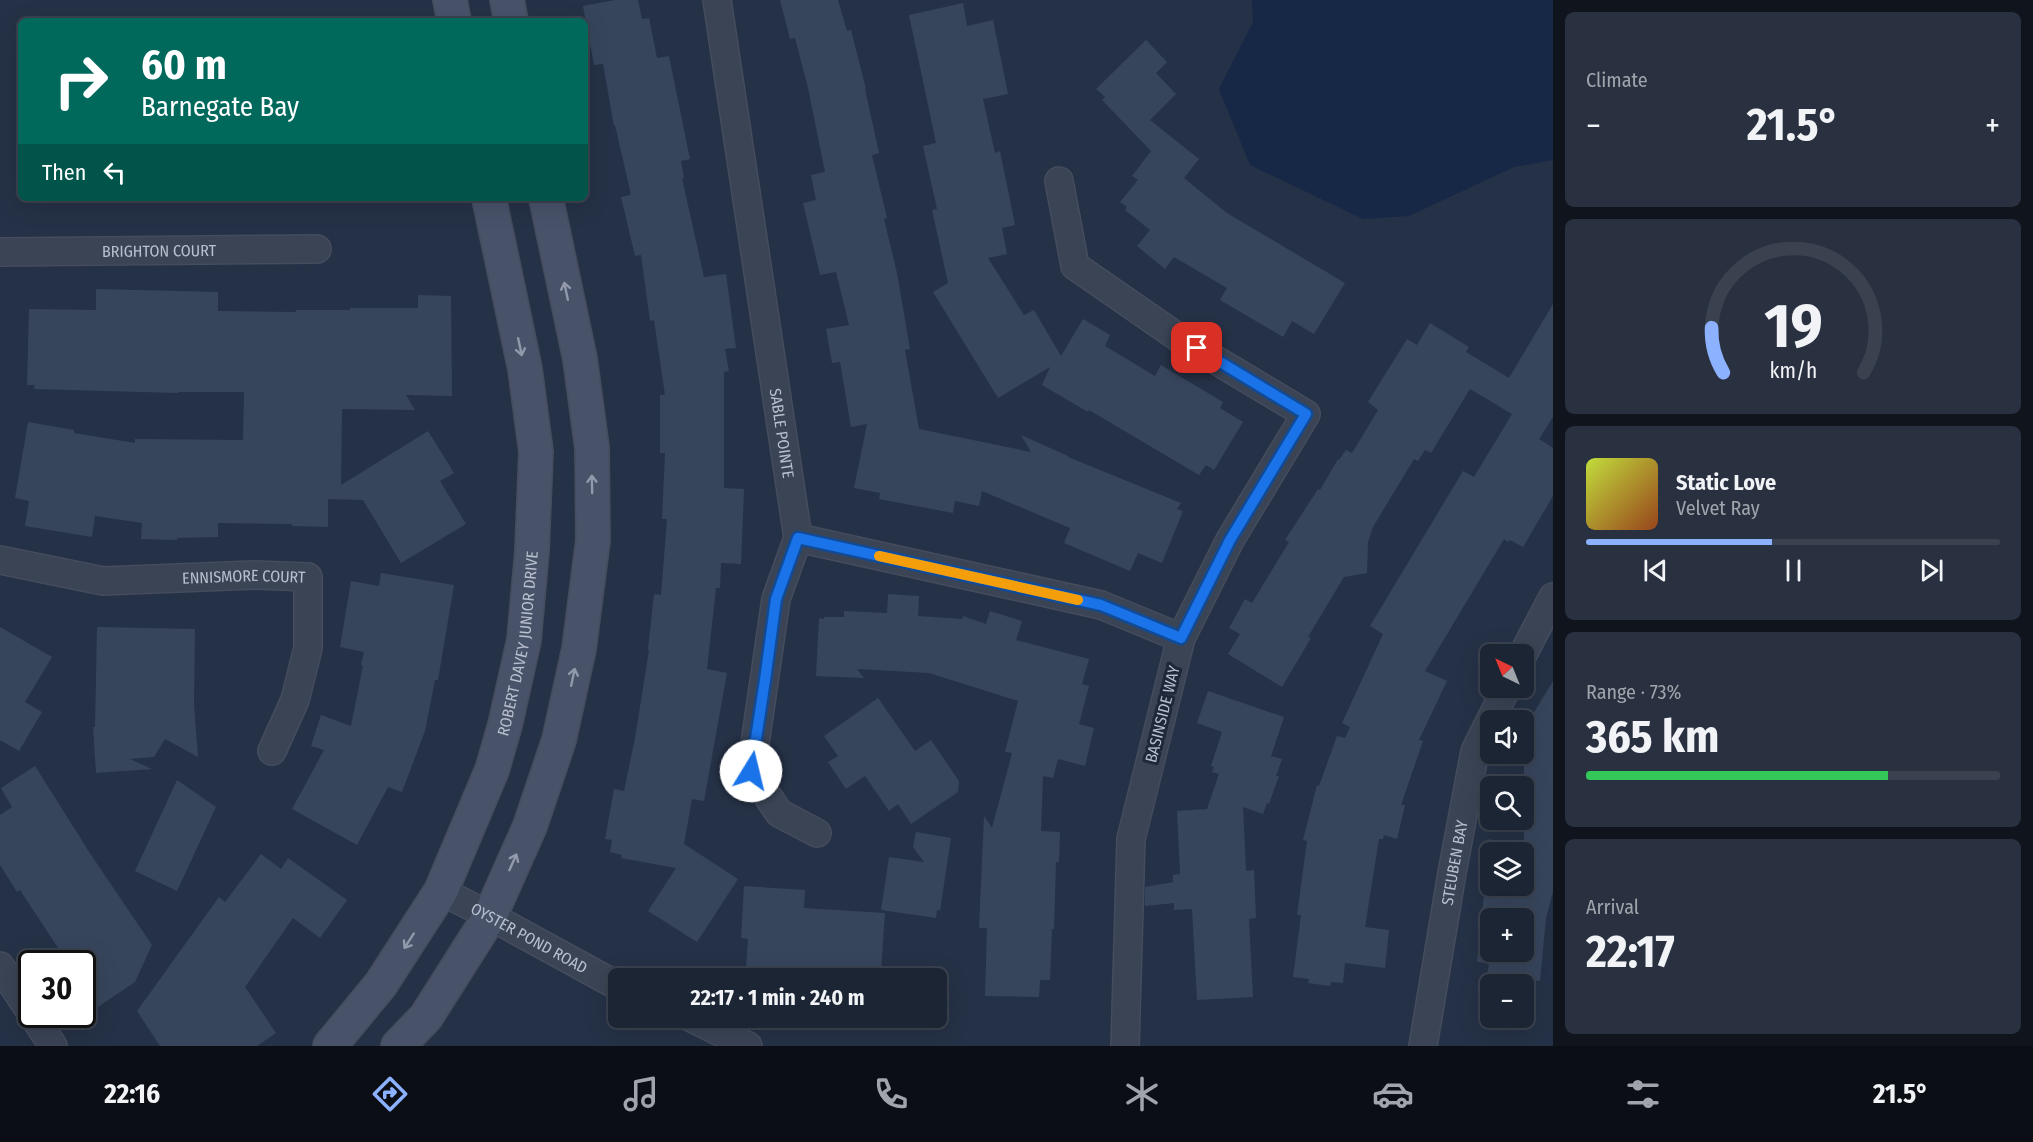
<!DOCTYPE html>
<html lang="en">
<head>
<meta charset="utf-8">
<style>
  body { margin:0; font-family:"Fira Sans Condensed",sans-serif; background:#293140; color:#f1f3f6; height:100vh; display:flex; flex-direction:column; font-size:22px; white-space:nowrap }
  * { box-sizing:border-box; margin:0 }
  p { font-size:20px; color:#a0a5ac }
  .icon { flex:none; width:33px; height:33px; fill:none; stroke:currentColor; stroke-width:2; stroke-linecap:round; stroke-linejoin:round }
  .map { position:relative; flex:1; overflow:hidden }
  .panel { display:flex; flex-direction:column; gap:12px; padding:12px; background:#0f141d; width:480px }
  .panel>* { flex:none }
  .guide { position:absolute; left:18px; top:18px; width:570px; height:183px; border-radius:9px; box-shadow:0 6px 24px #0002,0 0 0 2px #3a424f; background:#00695c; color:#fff; overflow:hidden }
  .needle { width:39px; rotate:317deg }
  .buttons { position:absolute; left:1480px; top:644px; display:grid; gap:12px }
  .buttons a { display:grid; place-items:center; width:54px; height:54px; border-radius:9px; background:#1c2534; box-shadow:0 6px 24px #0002,0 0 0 2px #3a424f; font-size:30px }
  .speed { position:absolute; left:18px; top:950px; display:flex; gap:12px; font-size:30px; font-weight:700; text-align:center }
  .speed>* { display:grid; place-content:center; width:78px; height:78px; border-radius:50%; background:#1c2534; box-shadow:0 6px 24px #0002,0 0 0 2px #3a424f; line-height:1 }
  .speed .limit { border:3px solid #111; border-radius:9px; background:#fff; color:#111 }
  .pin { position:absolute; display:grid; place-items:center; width:51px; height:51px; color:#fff; margin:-26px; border-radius:12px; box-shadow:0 3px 9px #0006 }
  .me { position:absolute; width:66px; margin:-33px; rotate:9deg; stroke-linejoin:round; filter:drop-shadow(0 0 4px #0008) }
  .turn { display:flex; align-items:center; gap:21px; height:126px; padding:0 24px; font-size:27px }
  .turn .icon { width:78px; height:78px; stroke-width:2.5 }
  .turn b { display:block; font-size:42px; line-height:51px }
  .then { display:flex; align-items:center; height:57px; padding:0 24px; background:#0003; gap:12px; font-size:22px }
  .big { font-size:45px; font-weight:700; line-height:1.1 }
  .panel .widget { flex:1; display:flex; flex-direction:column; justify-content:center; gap:9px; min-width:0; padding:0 21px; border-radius:9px; background:#293140 }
  .panel .dial { align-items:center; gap:0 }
  .dial svg { height:156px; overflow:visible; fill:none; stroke:#3a424f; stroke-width:7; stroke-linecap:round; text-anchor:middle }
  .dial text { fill:#f1f3f6; stroke:none }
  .song { display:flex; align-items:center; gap:18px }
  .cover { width:72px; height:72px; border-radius:9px; background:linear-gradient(135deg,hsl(70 70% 55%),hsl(20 70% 35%)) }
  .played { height:6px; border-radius:3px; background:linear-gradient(90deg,#8cb1ff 45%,#3a424f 45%) }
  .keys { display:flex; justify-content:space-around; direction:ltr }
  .heat { display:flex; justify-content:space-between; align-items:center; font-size:33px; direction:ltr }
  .charge { height:9px; border-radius:4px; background:linear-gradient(90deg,#34c759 73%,#3a424f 0) }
  .trip { position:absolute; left:608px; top:968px; width:339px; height:60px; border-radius:9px; background:#1c2534; box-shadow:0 6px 24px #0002,0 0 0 2px #3a424f; font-weight:700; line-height:60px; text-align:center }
  .tab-bar { display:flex; height:96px; justify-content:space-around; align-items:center; background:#0b0f15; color:#a0a5ac }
  .tab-bar .icon { width:42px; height:42px }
  .tab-bar .active { color:#8cb1ff }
  .tab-bar b { font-size:27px; color:#f1f3f6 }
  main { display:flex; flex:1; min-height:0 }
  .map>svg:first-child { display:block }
  .water { fill:#172746 }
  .building { fill:#37455c; fill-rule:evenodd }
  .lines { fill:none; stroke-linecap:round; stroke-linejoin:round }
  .street-casing { stroke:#444c5e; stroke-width:30 }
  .secondary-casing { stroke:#444c5e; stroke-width:36 }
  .street { stroke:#3a4455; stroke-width:27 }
  .secondary { stroke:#485269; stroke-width:33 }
  .oneway { stroke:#9199ab }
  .route-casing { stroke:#114b97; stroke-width:15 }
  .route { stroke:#1a73e8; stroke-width:10 }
  .slow { stroke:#f59e0b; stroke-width:10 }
  .labels { text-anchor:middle; stroke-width:6; stroke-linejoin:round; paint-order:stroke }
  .street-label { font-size:16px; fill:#b8bfce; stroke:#1f283b }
</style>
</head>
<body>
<main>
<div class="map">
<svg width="1553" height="1046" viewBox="0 0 1553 1046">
  <rect width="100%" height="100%" fill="#253146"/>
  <path class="water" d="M 1252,0 L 1553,0 L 1553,160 L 1514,167 L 1409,216 L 1363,219 L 1250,165 L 1219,89 L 1253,22 Z"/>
  <path class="building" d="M 615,0 L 638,0 L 642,19 L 649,18 L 657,58 L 669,56 L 690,159 L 681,161 L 684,178 L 682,178 L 704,277 L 726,274 L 736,348 L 725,349 L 729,371 L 724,372 L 724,488 L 744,489 L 741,564 L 721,563 L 720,588 L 716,588 L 707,669 L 727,673 L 704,801 L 692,799 L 684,844 L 738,879 L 697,942 L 648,911 L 676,868 L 621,858 L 622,855 L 610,852 L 612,840 L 605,839 L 614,789 L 624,791 L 635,738 L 649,650 L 648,649 L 654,594 L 661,595 L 667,519 L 662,519 L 665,453 L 660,453 L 660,395 L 665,395 L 654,320 L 650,321 L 641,255 L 635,256 L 621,197 L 631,195 L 615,125 L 614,126 L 603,64 L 594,65 L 583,6 Z
    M 780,0 L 838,0 L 847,31 L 851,30 L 866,89 L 865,89 L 879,153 L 872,155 L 887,218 L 884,219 L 897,273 L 910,349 L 905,350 L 919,429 L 1031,452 L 1021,435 L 1068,456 L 1068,457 L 1181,503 L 1177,509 L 1183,511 L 1162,563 L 1138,553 L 1130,571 L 1064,543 L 1070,528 L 982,491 L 979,506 L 955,501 L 953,513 L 879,499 L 880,493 L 854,488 L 867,424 L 851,427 L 840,362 L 832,363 L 826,329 L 849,325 L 836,272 L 820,275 L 803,203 L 816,200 L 811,175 L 825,172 L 808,88 L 795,38 L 790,39 Z
    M 963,3 L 967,26 L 993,20 L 1008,94 L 983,99 L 995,153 L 1000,151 L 1015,225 L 1002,228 L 1007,254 L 988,258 L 1024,315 L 1034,310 L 1061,356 L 1083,319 L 1110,335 L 1105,346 L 1155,376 L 1161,365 L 1223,402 L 1220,408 L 1243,422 L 1214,470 L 1206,465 L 1199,475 L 1089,410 L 1088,412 L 1042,385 L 1050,367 L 998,398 L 933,292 L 948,283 L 932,210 L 937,209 L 923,146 L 936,143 L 909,15 Z
    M 1146,40 L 1167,62 L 1156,73 L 1176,94 L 1150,120 L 1199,159 L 1184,178 L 1227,213 L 1345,283 L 1314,334 L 1292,321 L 1283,337 L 1220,300 L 1227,288 L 1174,257 L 1165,269 L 1137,246 L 1150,230 L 1125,210 L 1127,207 L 1120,202 L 1138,180 L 1132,176 L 1151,151 L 1102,100 L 1105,97 L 1096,89 Z
    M 96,289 L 218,292 L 218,311 L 296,312 L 296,310 L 350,310 L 350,308 L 418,308 L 418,295 L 451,296 L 452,396 L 406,395 L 415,410 L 342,409 L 341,485 L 428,431 L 454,473 L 440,481 L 466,524 L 401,563 L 363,500 L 328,499 L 328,527 L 292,526 L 292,524 L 218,523 L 218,537 L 177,538 L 177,540 L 141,539 L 142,523 L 95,516 L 92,537 L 25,526 L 29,501 L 15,498 L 28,422 L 74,430 L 74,433 L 135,443 L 135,439 L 243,440 L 244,392 L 178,392 L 178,393 L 34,389 L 35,385 L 27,385 L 29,309 L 96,310 Z
    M 1553,304 L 1553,417 L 1539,439 L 1553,448 L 1553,496 L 1523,547 L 1510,540 L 1508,542 L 1504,539 L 1425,671 L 1447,681 L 1419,740 L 1423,741 L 1401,805 L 1405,805 L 1397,839 L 1384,835 L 1383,839 L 1379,839 L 1365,927 L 1389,930 L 1385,968 L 1345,963 L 1343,983 L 1331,982 L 1330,986 L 1308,983 L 1309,979 L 1293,977 L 1301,915 L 1297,915 L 1307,841 L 1303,840 L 1317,785 L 1319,786 L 1337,736 L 1345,738 L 1350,727 L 1342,723 L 1383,634 L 1370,626 L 1463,471 L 1474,477 L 1512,414 L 1470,389 L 1431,453 L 1425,450 L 1418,461 L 1414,459 L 1373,527 L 1368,542 L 1367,573 L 1344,577 L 1308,637 L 1311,638 L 1282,687 L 1228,654 L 1240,634 L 1229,628 L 1245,599 L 1252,603 L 1289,542 L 1285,540 L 1318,489 L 1320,490 L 1338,459 L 1339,460 L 1346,450 L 1352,453 L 1378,410 L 1368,402 L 1407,339 L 1417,345 L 1430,323 L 1469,347 L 1466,352 L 1509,378 Z
    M 381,573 L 454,585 L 438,680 L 435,680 L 425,731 L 402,792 L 388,787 L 357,845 L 292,809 L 324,750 L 311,746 L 321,715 L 351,726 L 363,666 L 361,665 L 364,652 L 340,647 L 351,581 L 379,586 Z
    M 888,594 L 919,596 L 918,616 L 962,619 L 963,616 L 986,624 L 990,611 L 1022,621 L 1016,640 L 1089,659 L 1082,684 L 1089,686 L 1079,724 L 1094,728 L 1085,766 L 1058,759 L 1053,778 L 1043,776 L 1041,831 L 1060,832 L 1059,862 L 1056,862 L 1054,929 L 1052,929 L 1050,980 L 1040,980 L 1039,997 L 985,996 L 987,928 L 979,928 L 984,816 L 992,828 L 1012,753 L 1005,752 L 1018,701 L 929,673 L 857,669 L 864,678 L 816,676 L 819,618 L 824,619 L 824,617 L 844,617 L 844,611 L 887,613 Z
    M 0,627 L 52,657 L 25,702 L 42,712 L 19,751 L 0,740 Z
    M 97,627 L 195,629 L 194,704 L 198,757 L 165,739 L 154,757 L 130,759 L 152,769 L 96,773 L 93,727 L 95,727 Z
    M 1553,681 L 1553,892 L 1546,918 L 1540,981 L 1487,976 L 1489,963 L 1477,962 L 1486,876 L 1480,875 L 1488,839 L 1524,847 L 1524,729 ZM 1491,852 L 1524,852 L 1524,885 L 1491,885 ZM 1491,918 L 1524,918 L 1524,951 L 1491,951 Z
    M 1208,691 L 1284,717 L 1271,756 L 1282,759 L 1276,776 L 1279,776 L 1269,804 L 1267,803 L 1263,814 L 1243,807 L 1246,871 L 1254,870 L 1256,918 L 1249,919 L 1253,997 L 1197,1000 L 1192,909 L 1174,910 L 1174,903 L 1145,906 L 1145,887 L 1173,882 L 1173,875 L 1180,874 L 1177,811 L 1207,809 L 1219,774 L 1212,772 L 1214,767 L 1211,766 L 1222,732 L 1197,723 Z
    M 878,698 L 915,751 L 931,740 L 959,781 L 958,792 L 911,824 L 898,804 L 889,811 L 865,776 L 846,789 L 828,762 L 838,756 L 824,736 Z
    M 35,766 L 88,850 L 87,849 L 152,945 L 135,982 L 98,1007 L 82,984 L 82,963 L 68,963 L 20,890 L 17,892 L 0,865 L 0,815 L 12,807 L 1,788 Z
    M 177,780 L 216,807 L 177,891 L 135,871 Z
    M 916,832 L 951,838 L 940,911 L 937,910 L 936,918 L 881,910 L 889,857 L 924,862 L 913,847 Z
    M 261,854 L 281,869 L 288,858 L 347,900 L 320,938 L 293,918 L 245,987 L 276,1033 L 257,1046 L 160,1046 L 137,1011 L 219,897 L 225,902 Z
    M 744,886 L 805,890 L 804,908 L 885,913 L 881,972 L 867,971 L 867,976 L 851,976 L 850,978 L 817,978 L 817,974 L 807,973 L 808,970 L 746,967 L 748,939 L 741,938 Z"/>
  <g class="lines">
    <defs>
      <g id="street">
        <path id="s1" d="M 717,0 L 798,538 L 776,599 L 751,771 L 779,813 L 817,833"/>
        <path d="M 1059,181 L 1075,266 L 1179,338 L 1306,414 L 1230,540 L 1181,638 L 1131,839 L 1125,1046"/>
        <path id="s2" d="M 0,252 L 317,249"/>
        <path d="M 798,538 L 1101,605 L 1181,638"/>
        <path id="s3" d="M 0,560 L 103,581 L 254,575 L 308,577 L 308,648 L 295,700 L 272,751"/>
        <path d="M 1523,654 L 1553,597"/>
        <path id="s4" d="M 441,891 L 490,916 L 618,986"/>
        <path d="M 0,966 L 32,1014"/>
        <path d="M 32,1014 L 53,1046"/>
        <path d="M 690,1017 L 748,1046"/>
        <path id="s5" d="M 1423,1046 L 1452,873 L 1475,751 L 1507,687"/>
      </g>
      <g id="secondary">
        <path d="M 450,0 L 454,21"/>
        <path d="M 507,0 L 511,21"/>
        <path id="s6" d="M 330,1046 L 381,984 L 441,891 L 492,770 L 505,725 L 524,640 L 532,551 L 536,452 L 525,369 L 489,198"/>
        <path d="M 398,1046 L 426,1017 L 490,916 L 530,826 L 559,740 L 579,649 L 593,540 L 592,448 L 580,359 L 546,198"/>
      </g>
    </defs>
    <use href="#street" class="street-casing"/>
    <use href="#secondary" class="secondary-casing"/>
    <use href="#street" class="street"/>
    <use href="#secondary" class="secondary"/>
  </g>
  <defs><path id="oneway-shaft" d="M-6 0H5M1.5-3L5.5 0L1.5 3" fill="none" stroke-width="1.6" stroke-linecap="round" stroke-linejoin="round" transform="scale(1.5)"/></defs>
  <g class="oneway">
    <use href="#oneway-shaft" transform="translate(566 291) rotate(-102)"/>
    <use href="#oneway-shaft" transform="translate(520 347) rotate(78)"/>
    <use href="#oneway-shaft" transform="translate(592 484) rotate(-91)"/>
    <use href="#oneway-shaft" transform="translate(573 677) rotate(-78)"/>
    <use href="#oneway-shaft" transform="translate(513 862) rotate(-66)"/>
    <use href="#oneway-shaft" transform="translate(409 941) rotate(123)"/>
  </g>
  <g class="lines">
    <defs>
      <path id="route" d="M 751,771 L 765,680 L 776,599 L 798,538 L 1101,605 L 1181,638 L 1230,540 L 1306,414 L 1197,348"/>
    </defs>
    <use href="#route" class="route-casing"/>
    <use href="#route" class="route"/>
    <path class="slow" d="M 879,556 L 1078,600"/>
  </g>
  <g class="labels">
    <g class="street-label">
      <text dy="6" stroke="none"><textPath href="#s2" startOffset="159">BRIGHTON COURT</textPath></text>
      <text dy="6" stroke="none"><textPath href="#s1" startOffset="438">SABLE POINTE</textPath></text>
      <text dy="6" stroke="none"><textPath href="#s3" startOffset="246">ENNISMORE COURT</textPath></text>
      <text dy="6" stroke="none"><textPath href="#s6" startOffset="452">ROBERT DAVEY JUNIOR DRIVE</textPath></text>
      <text transform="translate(1162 714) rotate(-76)" y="6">BASINSIDE WAY</text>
      <text dy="6" stroke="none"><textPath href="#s5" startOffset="186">STEUBEN BAY</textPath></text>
      <text dy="6" stroke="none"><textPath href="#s4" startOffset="100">OYSTER POND ROAD</textPath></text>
    </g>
  </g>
</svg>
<div class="buttons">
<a><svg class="needle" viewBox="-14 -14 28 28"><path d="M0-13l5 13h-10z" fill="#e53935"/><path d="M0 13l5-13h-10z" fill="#a0a5ac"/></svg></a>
<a><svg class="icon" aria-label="sound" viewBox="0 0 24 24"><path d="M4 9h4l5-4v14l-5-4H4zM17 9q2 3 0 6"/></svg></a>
<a><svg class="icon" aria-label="search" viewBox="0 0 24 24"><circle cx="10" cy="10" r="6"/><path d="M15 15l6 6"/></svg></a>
<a><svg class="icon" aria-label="layers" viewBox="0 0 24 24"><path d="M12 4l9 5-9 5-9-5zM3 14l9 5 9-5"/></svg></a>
<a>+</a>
<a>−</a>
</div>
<div class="speed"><div class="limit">30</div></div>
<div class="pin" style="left:1197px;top:348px;background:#d93025"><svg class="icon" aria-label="arrive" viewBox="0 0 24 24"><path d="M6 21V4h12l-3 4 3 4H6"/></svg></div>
<svg class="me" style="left:751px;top:771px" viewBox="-20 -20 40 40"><circle r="19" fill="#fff"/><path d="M0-13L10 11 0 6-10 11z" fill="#1a73e8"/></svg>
<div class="trip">22:17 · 1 min · 240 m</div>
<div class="guide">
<div class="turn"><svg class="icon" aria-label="right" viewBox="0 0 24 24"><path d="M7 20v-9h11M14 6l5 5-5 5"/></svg><div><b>60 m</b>Barnegate Bay</div></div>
<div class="then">Then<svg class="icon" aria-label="left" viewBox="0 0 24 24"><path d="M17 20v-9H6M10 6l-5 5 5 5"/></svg></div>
</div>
</div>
<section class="panel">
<div class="widget"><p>Climate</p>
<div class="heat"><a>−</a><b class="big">21.5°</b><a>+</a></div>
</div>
<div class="widget dial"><svg viewBox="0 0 100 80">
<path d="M14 69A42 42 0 1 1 86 69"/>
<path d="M14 69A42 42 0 0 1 8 46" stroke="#8cb1ff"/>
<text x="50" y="56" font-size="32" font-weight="700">19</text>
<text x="50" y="72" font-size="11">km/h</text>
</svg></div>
<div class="widget">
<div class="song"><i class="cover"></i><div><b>Static Love</b><p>Velvet Ray</p></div></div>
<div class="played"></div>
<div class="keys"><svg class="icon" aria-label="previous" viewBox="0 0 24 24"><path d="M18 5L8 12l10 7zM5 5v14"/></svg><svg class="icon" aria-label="pause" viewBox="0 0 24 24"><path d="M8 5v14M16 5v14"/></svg><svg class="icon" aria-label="next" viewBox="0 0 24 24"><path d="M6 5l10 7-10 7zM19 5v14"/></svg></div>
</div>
<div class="widget"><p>Range · 73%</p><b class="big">365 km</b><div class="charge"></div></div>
<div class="widget"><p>Arrival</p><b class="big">22:17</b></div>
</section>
</main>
<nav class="tab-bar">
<b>22:16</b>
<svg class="icon active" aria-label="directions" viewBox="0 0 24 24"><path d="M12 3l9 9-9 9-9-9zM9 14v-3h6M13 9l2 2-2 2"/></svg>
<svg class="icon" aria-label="music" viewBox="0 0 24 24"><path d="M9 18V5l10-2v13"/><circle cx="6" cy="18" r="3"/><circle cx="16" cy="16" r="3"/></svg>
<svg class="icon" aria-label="phone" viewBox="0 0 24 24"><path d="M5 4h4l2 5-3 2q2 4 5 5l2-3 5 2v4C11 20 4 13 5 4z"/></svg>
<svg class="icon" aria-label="climate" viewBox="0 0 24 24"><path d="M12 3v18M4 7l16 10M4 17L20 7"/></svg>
<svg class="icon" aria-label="car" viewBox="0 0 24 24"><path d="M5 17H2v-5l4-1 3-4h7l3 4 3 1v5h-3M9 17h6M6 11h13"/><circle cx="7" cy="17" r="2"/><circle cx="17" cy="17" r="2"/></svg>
<svg class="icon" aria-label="filters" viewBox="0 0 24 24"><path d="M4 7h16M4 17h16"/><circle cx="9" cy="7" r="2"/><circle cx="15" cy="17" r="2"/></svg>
<b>21.5°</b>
</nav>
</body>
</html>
